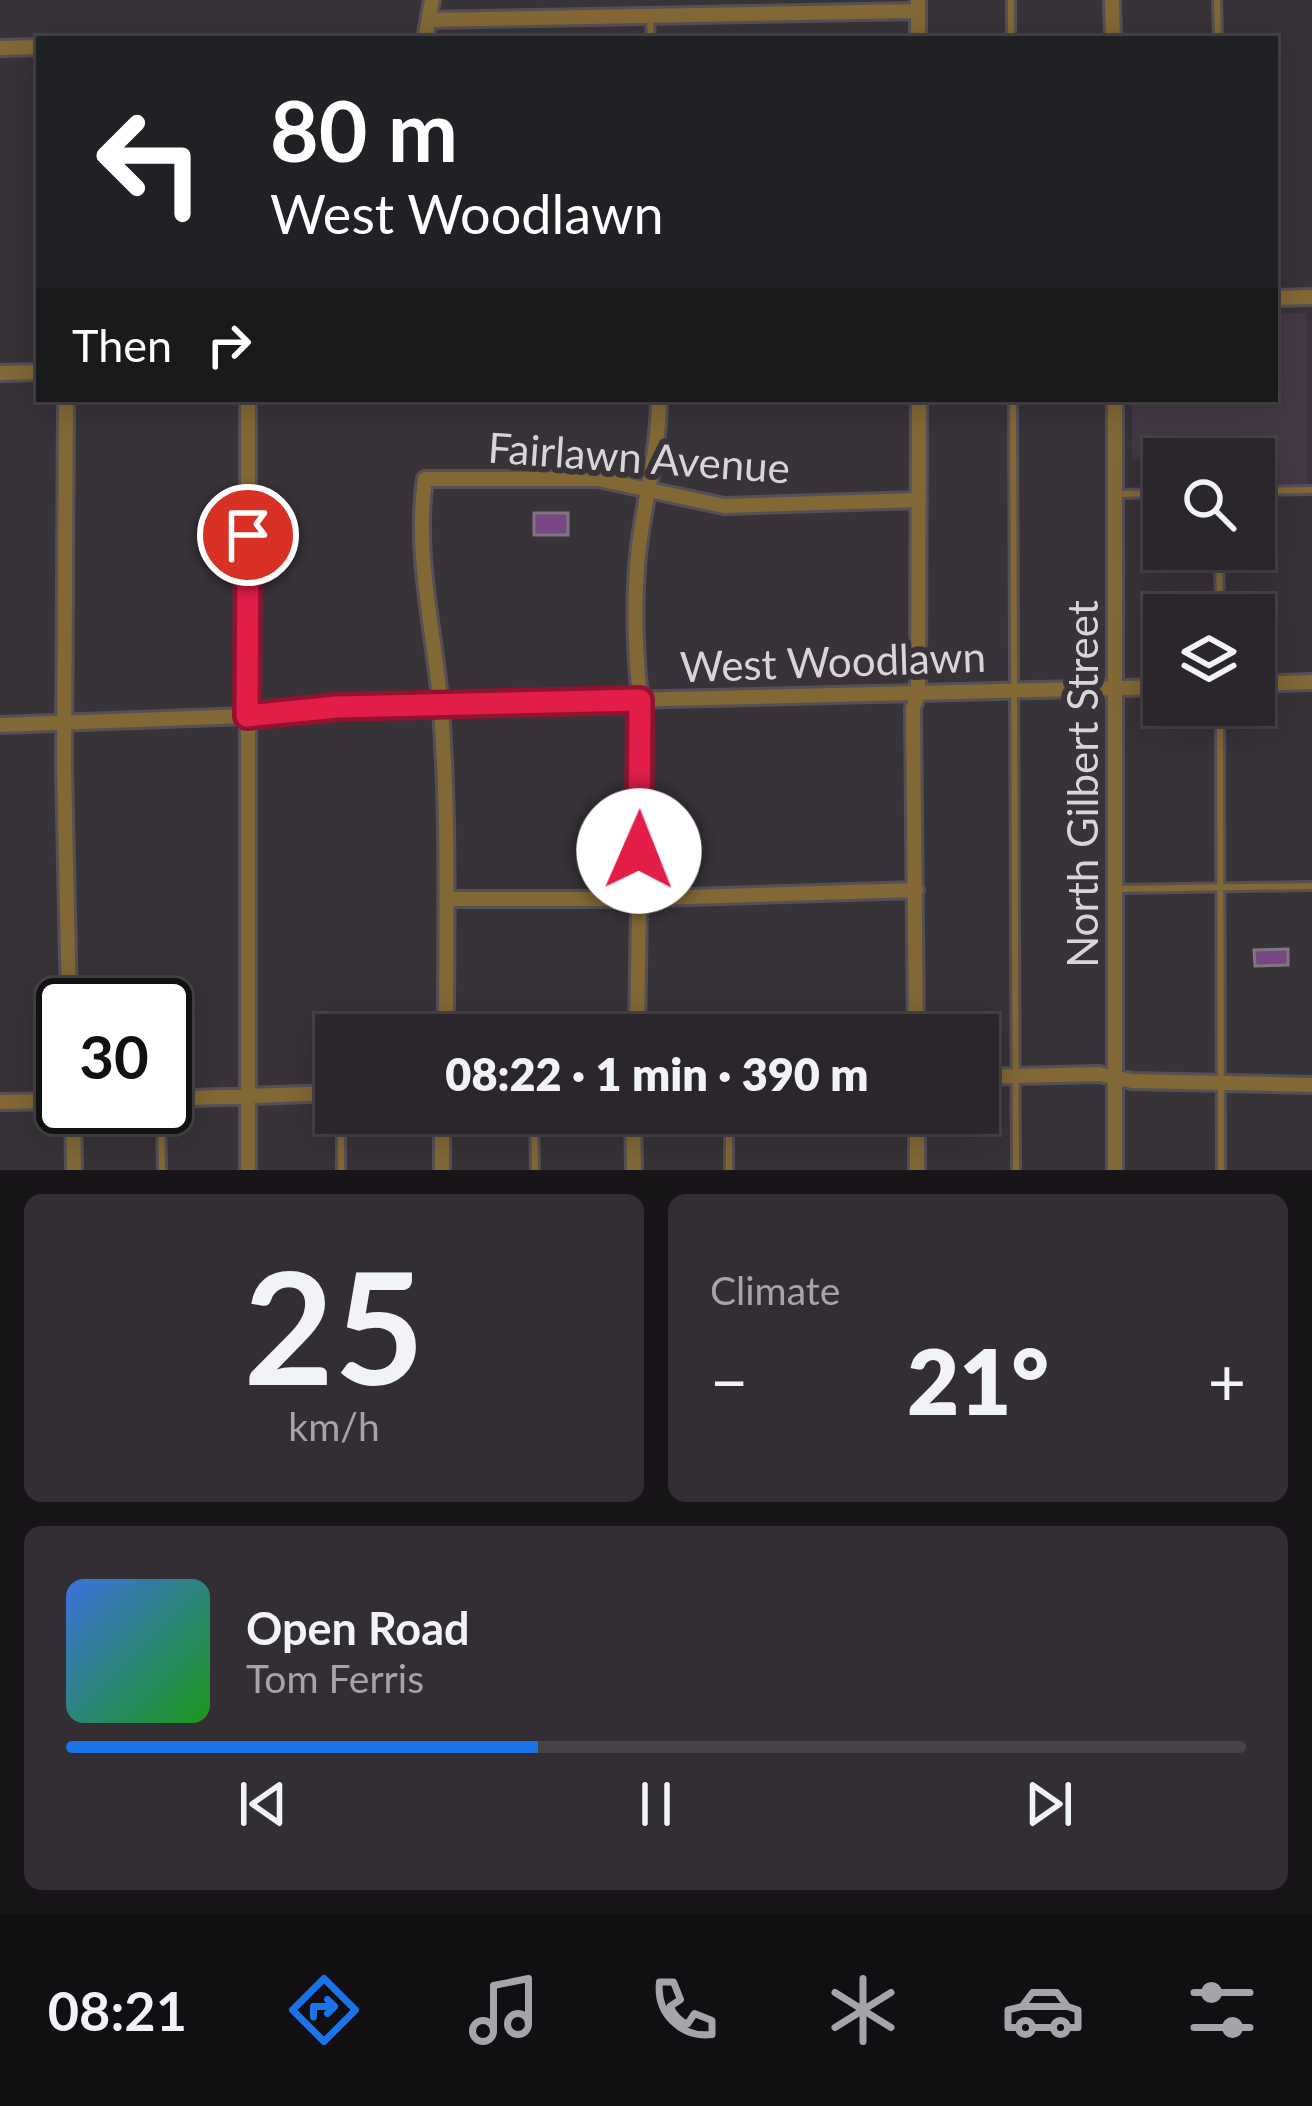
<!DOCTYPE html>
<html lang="en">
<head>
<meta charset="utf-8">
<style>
  body { margin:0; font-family:Lato,sans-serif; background:#322e33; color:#f1f3f6; height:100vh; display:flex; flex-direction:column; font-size:45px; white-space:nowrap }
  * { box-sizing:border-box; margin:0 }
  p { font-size:39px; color:#a5a5a9 }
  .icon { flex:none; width:66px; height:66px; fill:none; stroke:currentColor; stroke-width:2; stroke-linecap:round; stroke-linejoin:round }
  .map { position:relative; height:1170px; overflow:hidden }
  .side { display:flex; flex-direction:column; gap:24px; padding:24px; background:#171518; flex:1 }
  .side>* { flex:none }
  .guide { position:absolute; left:36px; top:36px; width:1242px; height:366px; border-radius:0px; box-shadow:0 6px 30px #0003,0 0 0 3px #464347; background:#202124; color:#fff; overflow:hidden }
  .buttons { position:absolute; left:1143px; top:438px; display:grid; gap:24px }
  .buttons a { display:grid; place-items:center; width:132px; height:132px; border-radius:0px; background:#2a262b; box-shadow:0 6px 30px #0003,0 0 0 3px #464347; font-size:60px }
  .speed { position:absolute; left:36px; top:978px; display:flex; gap:24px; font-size:60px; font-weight:700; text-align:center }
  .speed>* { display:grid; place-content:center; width:156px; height:156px; border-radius:50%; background:#2a262b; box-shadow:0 6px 30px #0003,0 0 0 3px #464347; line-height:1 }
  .speed .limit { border:6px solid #111; border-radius:18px; background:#fff; color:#111 }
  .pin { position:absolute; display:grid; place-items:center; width:102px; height:102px; color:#fff; margin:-51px; border:6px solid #fff; border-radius:50%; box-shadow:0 3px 12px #0007 }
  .me { position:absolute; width:132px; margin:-66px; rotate:1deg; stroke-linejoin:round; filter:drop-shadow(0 0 9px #0008) }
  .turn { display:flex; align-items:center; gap:42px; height:252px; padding:0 36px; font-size:54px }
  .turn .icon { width:156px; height:156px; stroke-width:2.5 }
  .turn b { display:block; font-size:84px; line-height:102px }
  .then { display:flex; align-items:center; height:114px; padding:0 36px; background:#0003; gap:24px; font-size:45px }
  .big { font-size:90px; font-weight:800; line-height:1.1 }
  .side .tile { flex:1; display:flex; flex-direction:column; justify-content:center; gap:18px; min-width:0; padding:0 42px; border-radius:18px; background:#322e33 }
  .side .dial { align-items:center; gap:0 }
  .dial b { font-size:156px; line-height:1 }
  .song { display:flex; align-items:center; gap:36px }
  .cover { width:144px; height:144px; border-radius:18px; background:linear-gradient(135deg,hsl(220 70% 55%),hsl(120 70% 35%)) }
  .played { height:12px; border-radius:6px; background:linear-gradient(90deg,#1a73e8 40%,#464347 40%) }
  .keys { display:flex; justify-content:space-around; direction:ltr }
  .heat { display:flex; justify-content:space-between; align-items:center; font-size:66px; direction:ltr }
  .side .tiles { flex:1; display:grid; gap:24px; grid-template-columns:1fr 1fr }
  .tile:last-child { grid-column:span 2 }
  .trip { position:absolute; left:315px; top:1014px; width:684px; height:120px; border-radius:0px; background:#2a262b; box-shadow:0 6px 30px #0003,0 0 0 3px #464347; font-weight:800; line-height:120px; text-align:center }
  .tabs { display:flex; height:192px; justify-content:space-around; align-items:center; background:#110f11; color:#a5a5a9 }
  .tabs .icon { width:84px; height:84px }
  .tabs .selected { color:#1a73e8 }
  .tabs b { font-size:54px; color:#f1f3f6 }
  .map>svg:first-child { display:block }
  .built { fill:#433946 }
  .building { fill:#774683; stroke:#7e777f; stroke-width:3 }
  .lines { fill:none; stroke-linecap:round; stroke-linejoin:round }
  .service-casing { stroke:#554f56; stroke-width:12 }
  .minor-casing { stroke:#554f56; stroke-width:20 }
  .service { stroke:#826835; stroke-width:6 }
  .minor { stroke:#826835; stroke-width:14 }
  .route-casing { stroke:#92132f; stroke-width:30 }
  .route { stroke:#e11d48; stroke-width:21 }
  .labels { text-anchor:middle; stroke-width:12; stroke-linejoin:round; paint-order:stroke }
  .street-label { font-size:42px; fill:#d8d5d9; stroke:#383239 }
</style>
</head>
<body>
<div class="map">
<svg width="1312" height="1170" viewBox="0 0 1312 1170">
  <rect width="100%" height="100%" fill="#383239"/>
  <path class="built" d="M 1307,313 L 1307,490 L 1254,491 L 1254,459 L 1132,459 L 1132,399 L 1275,399 L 1275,314 Z"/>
  <path class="building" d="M 534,513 L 568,513 L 568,535 L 534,535 Z
    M 1288,949 L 1288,965 L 1255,966 L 1254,950 Z"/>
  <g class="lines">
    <defs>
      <path id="service" d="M 1011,0 L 1011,39
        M 1217,0 L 1218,39
        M 650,19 L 651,39
        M 1013,399 L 1016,1170
        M 1254,491 L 1312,490
        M 1119,494 L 1164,493
        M 1219,549 L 1220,615
        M 1220,705 L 1221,1170
        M 1119,889 L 1312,886
        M 161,1107 L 162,1170
        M 534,1113 L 535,1170
        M 729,1113 L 729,1170
        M 341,1170 L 341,1113"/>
      <path id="minor" d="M 1112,0 L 1113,39
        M 428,20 L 918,11
        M 425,39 L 432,0
        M 918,39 L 918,0
        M 0,48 L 39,47
        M 1275,298 L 1312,297
        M 0,373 L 39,372
        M 66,399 L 64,766 L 69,1005
        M 248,399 L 248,1170
        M 1115,399 L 1115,1170
        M 1254,684 L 1312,682
        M 0,725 L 247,716 L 337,707 L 1164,687
        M 446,899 L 622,899 L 916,890
        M 446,1035 C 446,927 449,818 441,710 C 435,633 414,557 425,479 L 598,479 L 724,506 L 919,500
        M 637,1035 L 642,713 C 635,663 633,596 639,546 C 645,496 659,450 659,399
        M 916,1035 L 913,708 L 918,694 L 919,399
        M 978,1077 L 1099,1074 L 1132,1081 L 1312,1085
        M 165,1099 L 336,1093
        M 0,1102 L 63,1101
        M 73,1107 L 74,1170
        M 633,1113 L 634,1170
        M 917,1113 L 917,1170
        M 442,1170 L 442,1113"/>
    </defs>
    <use href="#service" class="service-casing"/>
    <use href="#minor" class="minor-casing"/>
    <use href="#service" class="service"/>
    <use href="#minor" class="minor"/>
  </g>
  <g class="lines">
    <defs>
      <path id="route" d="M 248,535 L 247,716 L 337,707 L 640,700 L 639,851"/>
    </defs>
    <use href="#route" class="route-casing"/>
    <use href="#route" class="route"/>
  </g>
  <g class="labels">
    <g class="street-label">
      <text transform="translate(639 458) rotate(4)" y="15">Fairlawn Avenue</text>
      <text transform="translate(833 662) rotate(-2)" y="15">West Woodlawn</text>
      <text transform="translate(1083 784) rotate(-90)" y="15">North Gilbert Street</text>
    </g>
  </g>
</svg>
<div class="buttons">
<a><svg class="icon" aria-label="search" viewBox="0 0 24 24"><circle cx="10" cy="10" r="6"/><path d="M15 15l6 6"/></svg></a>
<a><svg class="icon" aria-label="layers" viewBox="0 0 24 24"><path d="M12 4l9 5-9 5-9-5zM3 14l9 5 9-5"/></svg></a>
</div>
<div class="speed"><div class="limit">30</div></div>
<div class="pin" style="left:248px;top:535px;background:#d93025"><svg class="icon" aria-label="arrive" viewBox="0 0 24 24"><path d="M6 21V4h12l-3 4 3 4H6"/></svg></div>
<svg class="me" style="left:639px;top:851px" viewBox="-20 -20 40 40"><circle r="19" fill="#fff"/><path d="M0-13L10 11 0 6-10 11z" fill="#e11d48"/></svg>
<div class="trip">08:22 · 1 min · 390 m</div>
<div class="guide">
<div class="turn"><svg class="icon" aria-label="left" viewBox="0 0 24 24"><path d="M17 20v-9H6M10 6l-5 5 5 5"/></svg><div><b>80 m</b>West Woodlawn</div></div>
<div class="then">Then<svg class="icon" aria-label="right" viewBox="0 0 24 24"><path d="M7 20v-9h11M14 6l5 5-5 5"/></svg></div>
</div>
</div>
<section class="side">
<div class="tiles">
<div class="tile dial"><b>25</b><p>km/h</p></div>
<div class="tile"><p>Climate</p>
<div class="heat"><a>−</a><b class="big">21°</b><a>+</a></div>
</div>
<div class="tile">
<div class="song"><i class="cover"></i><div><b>Open Road</b><p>Tom Ferris</p></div></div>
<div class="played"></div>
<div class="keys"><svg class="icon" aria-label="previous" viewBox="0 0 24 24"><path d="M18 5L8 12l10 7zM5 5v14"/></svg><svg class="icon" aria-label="pause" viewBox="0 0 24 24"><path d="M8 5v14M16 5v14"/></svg><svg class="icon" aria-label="next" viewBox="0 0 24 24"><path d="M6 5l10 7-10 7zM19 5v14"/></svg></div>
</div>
</div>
</section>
<nav class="tabs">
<b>08:21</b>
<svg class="icon selected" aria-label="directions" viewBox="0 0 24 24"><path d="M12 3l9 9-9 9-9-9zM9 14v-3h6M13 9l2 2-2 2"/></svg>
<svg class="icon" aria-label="music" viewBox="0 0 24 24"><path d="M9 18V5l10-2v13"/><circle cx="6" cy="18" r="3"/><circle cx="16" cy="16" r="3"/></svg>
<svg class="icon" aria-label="phone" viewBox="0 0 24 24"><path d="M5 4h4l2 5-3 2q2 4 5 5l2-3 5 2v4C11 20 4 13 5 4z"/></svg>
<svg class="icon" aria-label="climate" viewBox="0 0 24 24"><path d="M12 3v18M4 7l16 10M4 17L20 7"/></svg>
<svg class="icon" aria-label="car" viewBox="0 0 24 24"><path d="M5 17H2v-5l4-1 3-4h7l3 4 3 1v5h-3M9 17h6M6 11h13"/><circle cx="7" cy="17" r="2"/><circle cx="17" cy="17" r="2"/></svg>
<svg class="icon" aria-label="filters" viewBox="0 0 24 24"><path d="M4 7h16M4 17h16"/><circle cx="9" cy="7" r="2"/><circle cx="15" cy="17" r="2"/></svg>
</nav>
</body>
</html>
